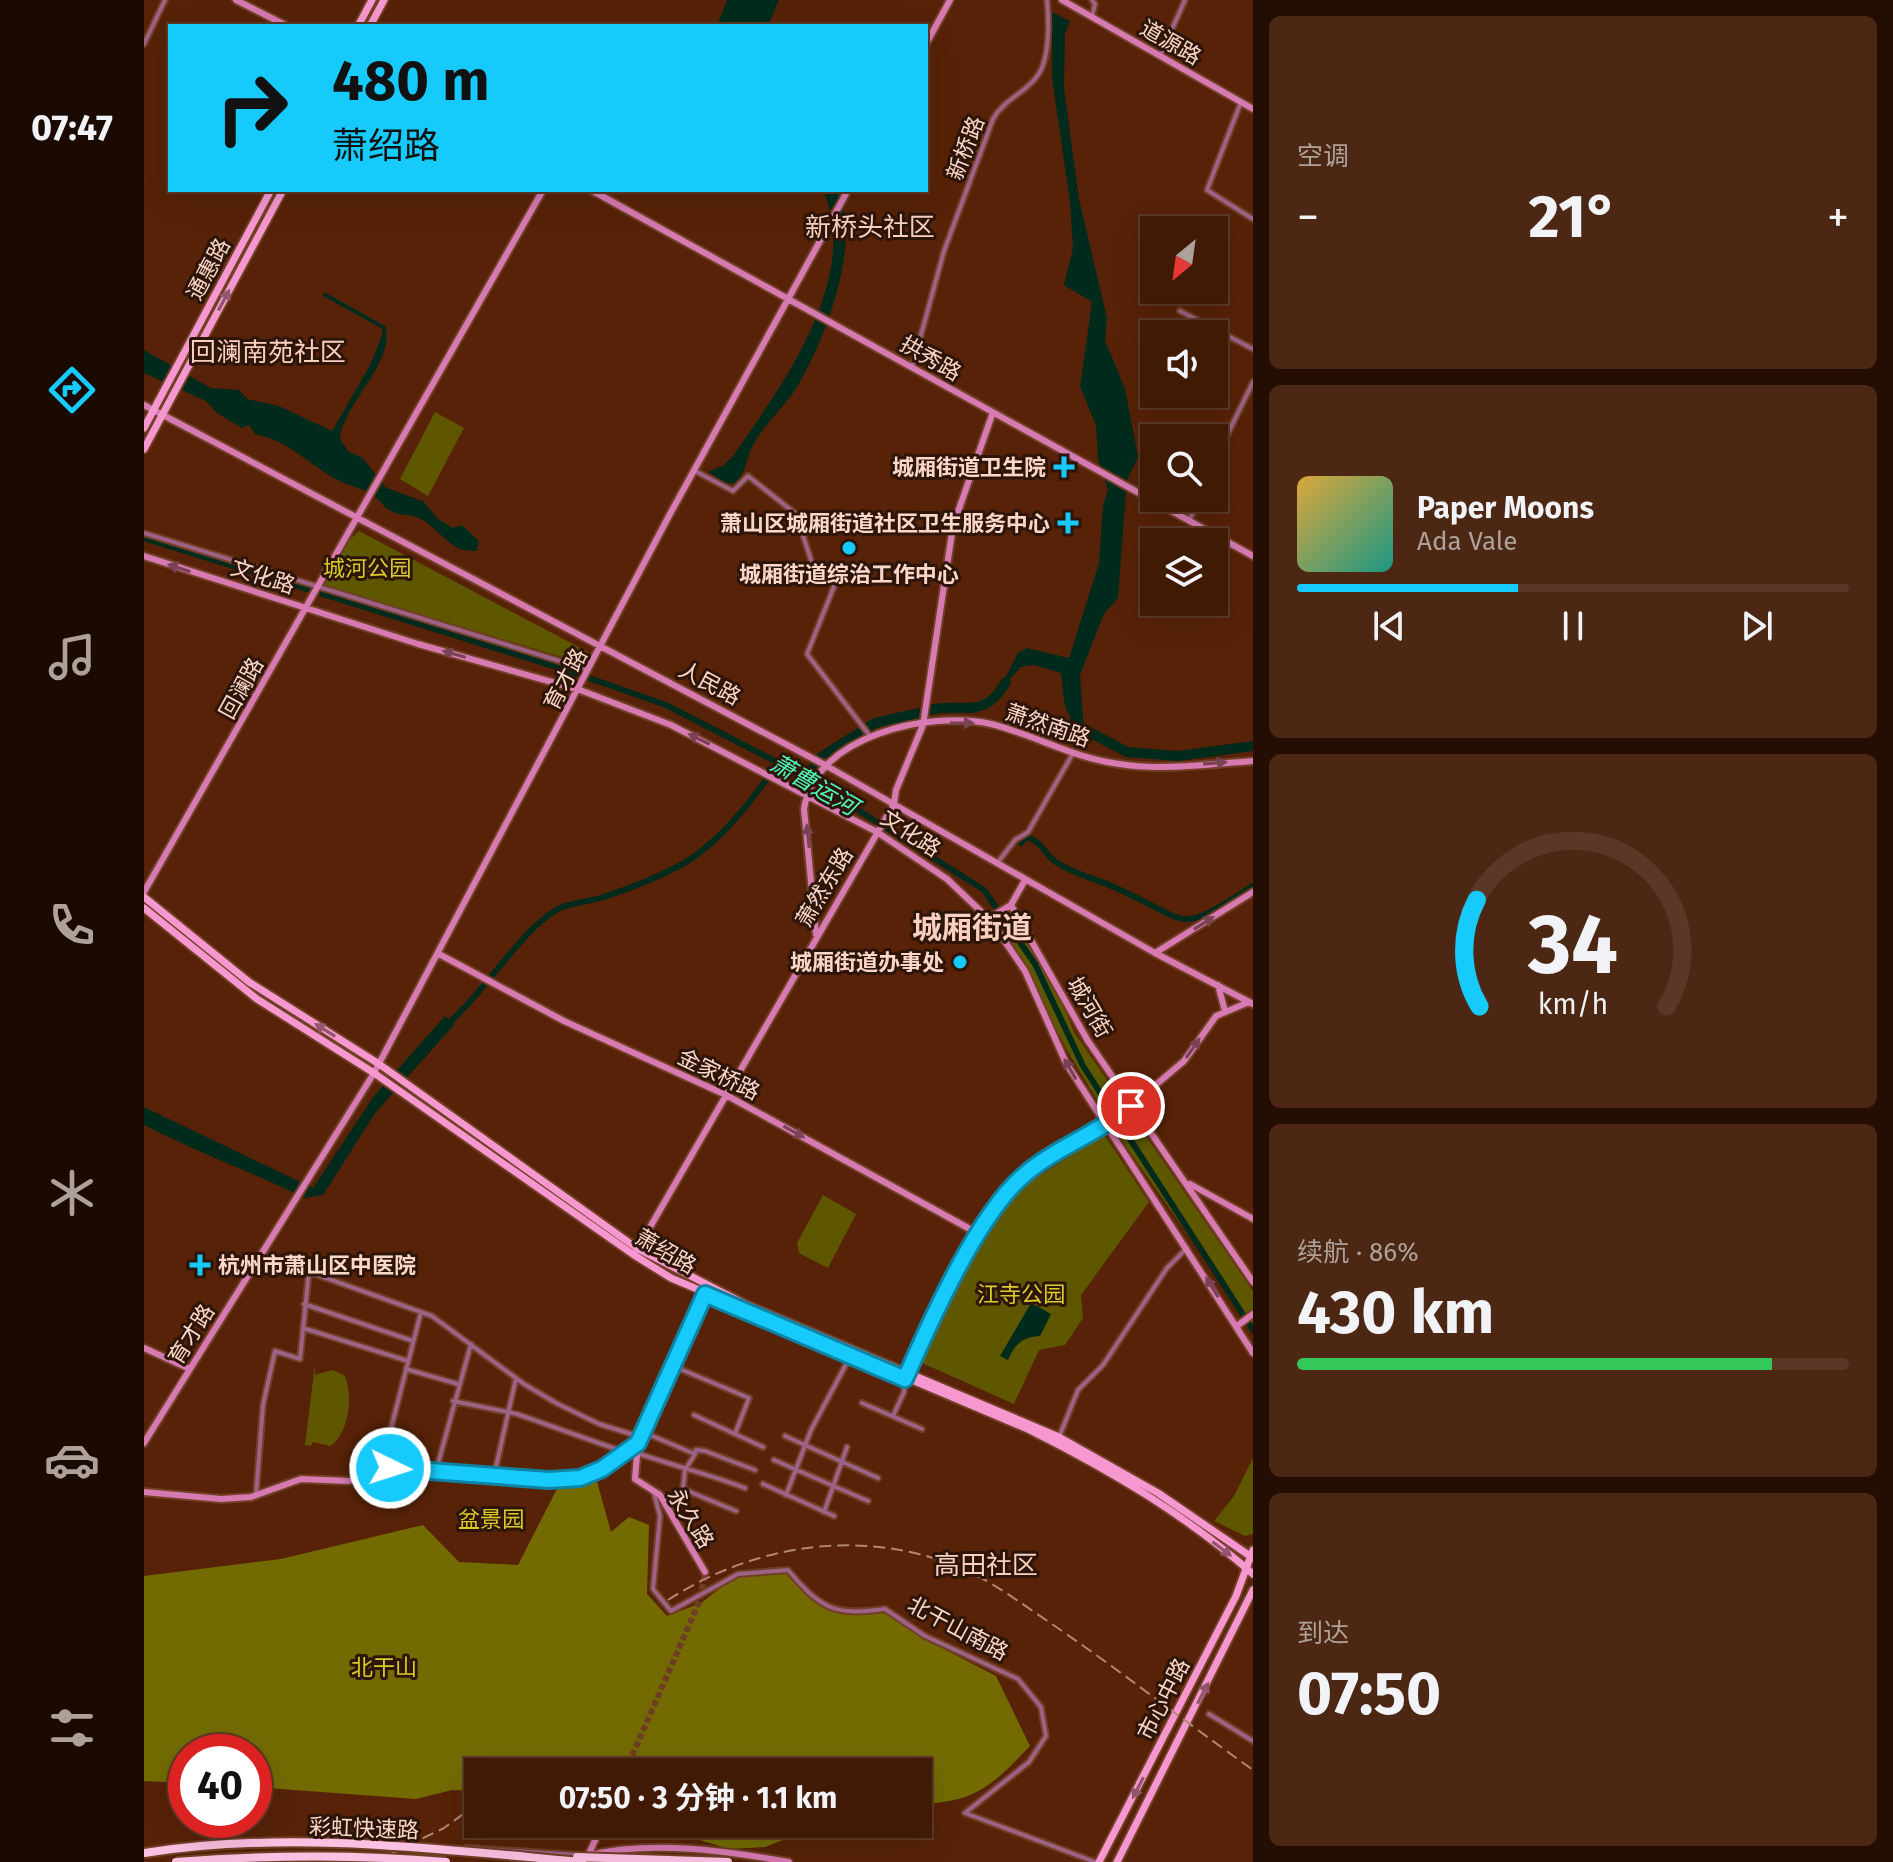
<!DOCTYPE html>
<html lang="zh">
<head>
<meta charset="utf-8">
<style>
  body { margin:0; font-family:"Fira Sans","Noto Sans SC",sans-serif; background:#4c2713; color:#f1f3f6; height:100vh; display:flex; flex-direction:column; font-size:30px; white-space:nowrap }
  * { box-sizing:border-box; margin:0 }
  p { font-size:26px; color:#aea19a }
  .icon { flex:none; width:44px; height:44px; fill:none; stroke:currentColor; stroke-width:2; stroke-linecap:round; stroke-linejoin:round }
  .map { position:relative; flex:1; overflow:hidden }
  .side { display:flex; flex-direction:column; gap:16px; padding:16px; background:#240e03; width:640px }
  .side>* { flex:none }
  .banner { position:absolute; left:24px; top:24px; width:760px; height:168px; border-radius:0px; box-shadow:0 8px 32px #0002,0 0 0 2px #5a3827; background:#16cafb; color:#111; overflow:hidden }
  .needle { width:52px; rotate:209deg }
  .tools { position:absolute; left:996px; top:216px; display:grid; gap:16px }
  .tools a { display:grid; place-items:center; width:88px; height:88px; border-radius:0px; background:#411a05; box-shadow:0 8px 32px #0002,0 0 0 2px #5a3827; font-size:40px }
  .speed { position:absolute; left:24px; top:1734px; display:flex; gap:16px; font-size:40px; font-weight:700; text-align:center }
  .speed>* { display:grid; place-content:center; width:104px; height:104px; border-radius:50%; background:#411a05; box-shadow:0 8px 32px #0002,0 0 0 2px #5a3827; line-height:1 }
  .speed .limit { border:12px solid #d22; background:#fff; color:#111 }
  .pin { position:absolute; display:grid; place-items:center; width:68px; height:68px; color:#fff; margin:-34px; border:4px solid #fff; border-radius:50%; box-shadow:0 2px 8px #0007 }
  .me { position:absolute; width:88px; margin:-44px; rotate:94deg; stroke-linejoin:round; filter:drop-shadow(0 0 6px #0008) }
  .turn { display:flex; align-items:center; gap:28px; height:168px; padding:0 32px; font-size:36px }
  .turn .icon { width:104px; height:104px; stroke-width:2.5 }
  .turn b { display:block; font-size:56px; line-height:68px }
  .big { font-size:60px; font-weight:700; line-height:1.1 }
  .side .card { flex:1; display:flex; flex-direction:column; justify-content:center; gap:12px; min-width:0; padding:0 28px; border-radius:12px; background:#4c2713 }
  .side .dial { align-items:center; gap:0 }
  .dial svg { height:208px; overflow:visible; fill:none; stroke:#5a3827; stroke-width:7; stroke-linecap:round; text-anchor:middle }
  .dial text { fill:#f1f3f6; stroke:none }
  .song { display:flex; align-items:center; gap:24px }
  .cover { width:96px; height:96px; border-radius:12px; background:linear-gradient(135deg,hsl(40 70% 55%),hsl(170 70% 35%)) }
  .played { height:8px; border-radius:4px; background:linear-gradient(90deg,#16cafb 40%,#5a3827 40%) }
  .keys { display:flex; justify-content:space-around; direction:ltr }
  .heat { display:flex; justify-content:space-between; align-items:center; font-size:44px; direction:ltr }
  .charge { height:12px; border-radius:6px; background:linear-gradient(90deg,#34c759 86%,#5a3827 0) }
  .trip { position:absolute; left:320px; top:1758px; width:468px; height:80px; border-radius:0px; background:#411a05; box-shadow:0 8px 32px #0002,0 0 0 2px #5a3827; font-weight:700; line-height:80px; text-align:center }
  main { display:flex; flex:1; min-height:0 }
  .tabs { display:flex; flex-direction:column; width:144px; justify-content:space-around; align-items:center; background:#1a0a02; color:#aea19a }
  .tabs .icon { width:56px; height:56px }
  .tabs .current { color:#16cafb }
  .tabs b { font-size:36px; color:#f1f3f6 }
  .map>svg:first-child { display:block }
  .green { fill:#5e5700 }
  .forest { fill:#736b02 }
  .water { fill:#002b1c }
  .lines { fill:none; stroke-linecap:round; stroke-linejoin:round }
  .canal { stroke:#002b1c; stroke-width:6 }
  .river { stroke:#002b1c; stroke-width:10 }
  .secondary-tunnel { stroke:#6f3d24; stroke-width:6; stroke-dasharray:6 3; stroke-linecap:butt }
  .street-casing { stroke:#713f26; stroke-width:8 }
  .secondary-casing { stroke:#713f26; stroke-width:10 }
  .primary-casing { stroke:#713f26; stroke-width:11 }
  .street { stroke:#9d6285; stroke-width:4 }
  .secondary { stroke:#d77ab2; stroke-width:6 }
  .primary { stroke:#f797cf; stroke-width:7 }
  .rail { stroke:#b28773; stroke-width:2; stroke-dasharray:12 6; stroke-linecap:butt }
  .highway-bridge-casing { stroke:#713f26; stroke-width:12; stroke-linecap:butt }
  .highway-bridge { stroke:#fbc1e2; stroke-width:8 }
  .oneway { fill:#92566c }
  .oneway2 { fill:#794256 }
  .route-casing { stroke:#0e83a3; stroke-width:20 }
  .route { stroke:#16cafb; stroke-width:14 }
  .poi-dot { fill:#16cafb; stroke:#2d150a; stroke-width:3 }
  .labels { text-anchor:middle; stroke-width:6; stroke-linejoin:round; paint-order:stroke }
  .street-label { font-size:22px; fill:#fad7c8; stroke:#2d150a }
  .poi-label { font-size:22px; font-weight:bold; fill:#fad7c8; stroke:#2d150a; text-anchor:end }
  .park-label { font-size:22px; fill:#d9cb29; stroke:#2d150a }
  .water-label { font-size:24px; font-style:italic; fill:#4bf8b9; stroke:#2d150a }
  .quarter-label { font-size:26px; fill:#f9d0bf; stroke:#2d150a }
  .district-label { font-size:30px; font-weight:bold; fill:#f9d0bf; stroke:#2d150a }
</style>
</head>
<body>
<main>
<nav class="tabs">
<b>07:47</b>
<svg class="icon current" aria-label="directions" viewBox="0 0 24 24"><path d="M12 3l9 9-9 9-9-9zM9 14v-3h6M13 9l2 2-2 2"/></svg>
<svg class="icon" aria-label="music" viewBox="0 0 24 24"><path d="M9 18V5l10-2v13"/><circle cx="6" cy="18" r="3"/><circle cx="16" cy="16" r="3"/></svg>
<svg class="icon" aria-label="phone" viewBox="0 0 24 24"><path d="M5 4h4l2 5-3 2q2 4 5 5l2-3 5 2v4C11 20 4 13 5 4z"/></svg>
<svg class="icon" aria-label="climate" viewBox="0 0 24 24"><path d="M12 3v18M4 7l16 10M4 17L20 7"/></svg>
<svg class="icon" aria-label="car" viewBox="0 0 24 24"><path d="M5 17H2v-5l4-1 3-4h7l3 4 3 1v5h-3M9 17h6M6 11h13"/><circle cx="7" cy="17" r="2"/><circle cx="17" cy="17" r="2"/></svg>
<svg class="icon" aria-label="filters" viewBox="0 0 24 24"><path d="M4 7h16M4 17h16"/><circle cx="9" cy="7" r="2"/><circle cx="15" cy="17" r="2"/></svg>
</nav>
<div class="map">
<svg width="1109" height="1862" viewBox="0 0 1109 1862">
  <rect width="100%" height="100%" fill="#572207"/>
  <path class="green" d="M 291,412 L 320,428 L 284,496 L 256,479 Z
    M 215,531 L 444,652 L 441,664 L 178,585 L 204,541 Z
    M 867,916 L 914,992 L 930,1032 L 1109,1291 L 1109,1327 L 976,1138 L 924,1052 L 856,922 Z
    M 960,1134 L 1005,1202 L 937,1295 L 939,1318 L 921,1345 L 895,1350 L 870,1404 L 778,1363 C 772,1339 848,1230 864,1203 L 876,1188 Z
    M 679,1195 L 712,1214 L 684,1268 L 655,1253 L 653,1243 Z
    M 171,1364 L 171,1375 L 188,1370 L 200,1375 C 210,1393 205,1435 186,1446 L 169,1442 L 167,1446 L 161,1445 Z
    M 1109,1458 L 1109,1534 L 1101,1536 L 1070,1521 L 1090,1496 Z"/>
  <path class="forest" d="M 452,1478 L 467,1532 L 485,1517 L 505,1525 L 503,1594 L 523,1616 L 557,1603 L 594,1574 L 644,1570 C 677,1609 690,1616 741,1609 L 798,1648 L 852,1676 L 886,1746 C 849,1785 831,1803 774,1804 L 774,1772 L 334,1772 L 334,1791 L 308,1790 L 272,1799 L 110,1787 L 110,1752 L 42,1752 L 42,1783 L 0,1781 L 0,1576 L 137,1559 L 279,1525 L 315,1562 L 374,1565 L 418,1479 Z
    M 501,1824 L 680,1824 L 621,1847 L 586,1849 Z"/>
  <path class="water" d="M 583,0 L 635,0 L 624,26 L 573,26 Z
    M 908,12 L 926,21 L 921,34 L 920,88 L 935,199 L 963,318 L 961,340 L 981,389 L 994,457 L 983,480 L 974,598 L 960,614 L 936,675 L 940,729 C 917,717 920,696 917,673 L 890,665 L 877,667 L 863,682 L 859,682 L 874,653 L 883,648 L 925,658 L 955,563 L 959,505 L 964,490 L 954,459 L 952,425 L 936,387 L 948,302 L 920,285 L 929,248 L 926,202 L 908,78 Z
    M 679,190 L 692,190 C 721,237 680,343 653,387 C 641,406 624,421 612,440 C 602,454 604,471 591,483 L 582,484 L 564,472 L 580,465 L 589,456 C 637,387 718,278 679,190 Z
    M 180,292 L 241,326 C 253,361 198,405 196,439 L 204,451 L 219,458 L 241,487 L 280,502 L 294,519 L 309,528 L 318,525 L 335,541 L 333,550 C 309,556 296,529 277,519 C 267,514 257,516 247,511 C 240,508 236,500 229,495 C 216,487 203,486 190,478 C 160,461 147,442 111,434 L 105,425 L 98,428 L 73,413 L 62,401 L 0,373 L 0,350 L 67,388 L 95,390 L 103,399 L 135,406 L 188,431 L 226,365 L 239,333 L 237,328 L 179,296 Z
    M 301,1016 L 311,1024 L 232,1112 L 179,1195 L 161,1198 C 107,1172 53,1152 0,1125 L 0,1107 L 169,1188 L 230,1096 Z
    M 887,1303 L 907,1314 L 896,1336 C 878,1337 871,1344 864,1360 L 856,1356 Z"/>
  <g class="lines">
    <path class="canal" d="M 0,538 L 425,671 L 522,705 L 662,777 L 840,890 L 891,964 L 939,1066 L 1109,1330
      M 877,843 L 883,837 C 898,841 902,857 915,864 C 933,875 953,879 972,888 C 1049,922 1030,937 1109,886
      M 307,1021 C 342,990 377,931 412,910 C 425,902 445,902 460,897 C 484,889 510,879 533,867 C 571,848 613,797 634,761"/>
    <path class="river" d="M 786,710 C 822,702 839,721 862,682
      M 928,723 L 983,752 L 1034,756 L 1109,746
      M 677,757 L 731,723 L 775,713
      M 662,777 L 671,765"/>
    <path class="secondary-tunnel" d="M 481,1772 L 556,1600 L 561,1572
      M 271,1857 L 303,1854"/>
    <defs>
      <path id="street" d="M 948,0 L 951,4 L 948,17
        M 0,44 L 21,0
        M 1016,56 L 1041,0
        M 1097,102 L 1063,190 L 1109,219
        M 1036,311 L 1109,349
        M 768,368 L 800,251 L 849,119 C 860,99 882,93 894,75 C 906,58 905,20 903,0
        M 1070,462 L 1109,382
        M 551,471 L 589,491 L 604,476 L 652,514 L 668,563 L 691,584 L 663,654 L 726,736
        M 1045,521 L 1055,498
        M 0,533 L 445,670
        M 854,862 L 871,840 L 884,832 L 928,755
        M 118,1255 L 288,1316 L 380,1384 L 412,1403 L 455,1424 L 497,1437
        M 160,1304 L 269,1341
        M 159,1328 L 264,1361
        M 529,1366 L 605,1398 L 591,1434
        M 262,1369 L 314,1384
        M 309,1401 L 373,1414 L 483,1453
        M 718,1403 L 778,1429
        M 550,1415 L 619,1447
        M 749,1416 L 760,1392 L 761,1379
        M 499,1432 L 551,1454 L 552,1450 L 561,1451 L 611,1470
        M 641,1436 L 734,1478
        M 915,1437 L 934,1390 L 959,1365 L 1023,1268 L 1043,1248
        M 493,1453 C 530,1466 565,1474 601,1488
        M 551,1454 L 541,1470 L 539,1489 L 592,1511
        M 630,1460 L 724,1501
        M 236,1471 L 277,1312
        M 292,1471 L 327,1344
        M 350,1476 L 372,1378
        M 619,1484 L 690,1516
        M 510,1493 L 516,1516 L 509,1589 L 527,1611 L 594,1574 L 644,1570 C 677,1609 690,1616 741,1609 L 781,1636 L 874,1679 L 897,1707 L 902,1736 L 885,1762 L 821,1813 L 951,1862
        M 112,1495 L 119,1405 L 131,1351 L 156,1359 L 165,1271
        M 642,1495 L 667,1430 L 707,1355
        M 680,1512 L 703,1447
        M 1065,1714 L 1109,1741
        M 323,1848 L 434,1855"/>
      <path id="secondary" d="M 92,0 L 143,26
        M 918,0 L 1109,109
        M 782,44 L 806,0
        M 447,190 L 1109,556
        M 0,405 L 681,765 L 1011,953 L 1109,1004
        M 0,556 L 274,644 L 436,690 L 527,725 L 733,832 L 803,879 L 847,921 L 881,971 L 922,1063 L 1109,1353
        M 0,892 L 399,190
        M 867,905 L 944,1041 L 1109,1282
        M 845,918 L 867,905 L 881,880
        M 672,934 L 660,809 C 670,736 785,710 847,724 C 891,735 929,758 975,764 C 1018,771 1065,764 1109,761
        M 1011,953 L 1109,892
        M 295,954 L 420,1021 L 582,1095 L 835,1234
        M 1074,985 L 1081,1011
        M 1046,1184 L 1109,1219
        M 490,1255 L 750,804 L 752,790 L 779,725 L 809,526 L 848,415
        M 1093,1326 L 1109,1314
        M 0,1348 L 46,1369
        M 762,1377 L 835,1234 L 876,1178 L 902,1159 L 962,1127 L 1040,1061 L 1072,1016 L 1105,1002
        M 0,1443 L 230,1073 L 526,514 L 704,190
        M 494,1443 L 491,1479 L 516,1495 L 561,1572
        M 0,1492 L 77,1499 L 107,1497 L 157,1479 L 205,1481 L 246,1468 L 405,1480 L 436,1478 L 479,1457 L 494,1443 L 561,1294
        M 446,1855 C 508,1840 583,1851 645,1862
        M 443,1858 L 458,1825"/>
      <path id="primary" d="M 214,26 L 228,0
        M 226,26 L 240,0
        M 0,428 L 127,190
        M 0,449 L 139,190
        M 0,897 L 105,982 L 235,1064 L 494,1249 L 603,1305 L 915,1437 L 1014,1493 L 1109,1558
        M 0,908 L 113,999 L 230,1073 L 490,1255 L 527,1278 L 886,1430 C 966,1470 1042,1515 1109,1574
        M 955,1862 L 1092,1596 L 1109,1550
        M 973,1862 L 1109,1590"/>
    </defs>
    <use href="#street" class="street-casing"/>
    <use href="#secondary" class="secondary-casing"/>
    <use href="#primary" class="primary-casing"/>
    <use href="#street" class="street"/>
    <use href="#secondary" class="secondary"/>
    <use href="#primary" class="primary"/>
    <path class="rail" d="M 524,1600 C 612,1543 721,1527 819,1569 C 849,1582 875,1602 902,1620 C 973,1668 1040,1721 1109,1770
      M 230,1862 L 300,1828 L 333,1804"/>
    <defs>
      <path id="highway-bridge" d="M 0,1853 C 143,1830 294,1849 438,1862
        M 433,1857 L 584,1862
        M 32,1862 C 122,1855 212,1854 302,1862"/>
    </defs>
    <use href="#highway-bridge" class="highway-bridge-casing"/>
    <use href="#highway-bridge" class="highway-bridge"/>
  </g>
  <defs><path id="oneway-solid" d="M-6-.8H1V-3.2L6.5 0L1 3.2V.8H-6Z" transform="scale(2)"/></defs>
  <g class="oneway">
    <use href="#oneway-solid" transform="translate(80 300) rotate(-62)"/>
    <use href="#oneway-solid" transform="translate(181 1030) rotate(-148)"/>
    <use href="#oneway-solid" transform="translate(1078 1549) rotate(37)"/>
    <use href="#oneway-solid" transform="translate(1059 1693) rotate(-63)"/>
    <use href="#oneway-solid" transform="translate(994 1788) rotate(117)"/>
  </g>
  <g class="oneway2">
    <use href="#oneway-solid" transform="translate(35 568) rotate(-162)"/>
    <use href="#oneway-solid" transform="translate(310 654) rotate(-164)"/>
    <use href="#oneway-solid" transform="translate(818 723)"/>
    <use href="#oneway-solid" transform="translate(555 739) rotate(-154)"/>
    <use href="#oneway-solid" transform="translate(1071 763) rotate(-4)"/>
    <use href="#oneway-solid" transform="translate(664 836) rotate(-96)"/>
    <use href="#oneway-solid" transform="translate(1060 923) rotate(-32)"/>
    <use href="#oneway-solid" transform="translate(1049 1048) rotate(-55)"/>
    <use href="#oneway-solid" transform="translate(926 1069) rotate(-120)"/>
    <use href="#oneway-solid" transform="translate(650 1132) rotate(29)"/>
    <use href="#oneway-solid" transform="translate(1068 1287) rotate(-122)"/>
  </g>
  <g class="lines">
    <defs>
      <path id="route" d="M 246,1468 L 405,1480 L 436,1478 L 458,1469 L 494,1443 L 561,1294 L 761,1379 C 786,1322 833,1216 879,1176 C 912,1147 954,1134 987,1106"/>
    </defs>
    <use href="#route" class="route-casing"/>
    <use href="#route" class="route"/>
  </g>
  <g class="poi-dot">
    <path d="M916 455h8v8h8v8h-8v8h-8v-8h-8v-8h8z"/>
    <path d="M920 511h8v8h8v8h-8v8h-8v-8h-8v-8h8z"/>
    <circle cx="705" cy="548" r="8"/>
    <circle cx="816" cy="962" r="8"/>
    <path d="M52 1253h8v8h8v8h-8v8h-8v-8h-8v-8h8z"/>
  </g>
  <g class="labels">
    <g class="street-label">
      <text transform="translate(1027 42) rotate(30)" y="8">道源路</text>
      <text transform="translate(821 148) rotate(-69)" y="8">新桥路</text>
      <text transform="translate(64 269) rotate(-62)" y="8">通惠路</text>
      <text transform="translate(787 358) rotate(30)" y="8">拱秀路</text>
      <text transform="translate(119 576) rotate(18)" y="8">文化路</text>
      <text transform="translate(421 679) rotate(-62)" y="8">育才路</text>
      <text transform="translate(566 683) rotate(28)" y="8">人民路</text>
      <text transform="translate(97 688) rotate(-61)" y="8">回澜路</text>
      <text transform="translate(904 725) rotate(19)" y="8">萧然南路</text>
      <text transform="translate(767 833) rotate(33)" y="8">文化路</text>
      <text transform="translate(680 887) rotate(-59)" y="8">萧然东路</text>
      <text transform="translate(946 1007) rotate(60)" y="8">城河街</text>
      <text transform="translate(575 1074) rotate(26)" y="8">金家桥路</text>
      <text transform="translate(522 1251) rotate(30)" y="8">萧绍路</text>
      <text transform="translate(47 1334) rotate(-58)" y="8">育才路</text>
      <text transform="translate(547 1518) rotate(58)" y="8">永久路</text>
      <text transform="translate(814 1628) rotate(28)" y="8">北干山南路</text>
      <text transform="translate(1019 1699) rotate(-63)" y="8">市心中路</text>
      <text transform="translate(220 1828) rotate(2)" y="8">彩虹快速路</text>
    </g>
    <g class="poi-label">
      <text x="902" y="475">城厢街道卫生院</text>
      <text x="906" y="531">萧山区城厢街道社区卫生服务中心</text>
      <text x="705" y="582" text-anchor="middle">城厢街道综治工作中心</text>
      <text x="800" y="970">城厢街道办事处</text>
      <text x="74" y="1273" text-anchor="start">杭州市萧山区中医院</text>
    </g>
    <g class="park-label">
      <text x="223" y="576">城河公园</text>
      <text x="877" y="1302">江寺公园</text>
      <text x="347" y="1527">盆景园</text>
      <text x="240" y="1675">北干山</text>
    </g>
    <g class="water-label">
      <text transform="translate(670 785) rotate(30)" y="8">萧曹运河</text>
    </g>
    <g class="quarter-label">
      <text x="726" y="236">新桥头社区</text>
      <text x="124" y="361">回澜南苑社区</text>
      <text x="842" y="1574">高田社区</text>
    </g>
    <g class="district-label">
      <text x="828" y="938">城厢街道</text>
    </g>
  </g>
</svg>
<div class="tools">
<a><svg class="needle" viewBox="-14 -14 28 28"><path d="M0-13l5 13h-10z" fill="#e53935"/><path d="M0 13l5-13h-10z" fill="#aea19a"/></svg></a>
<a><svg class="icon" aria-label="sound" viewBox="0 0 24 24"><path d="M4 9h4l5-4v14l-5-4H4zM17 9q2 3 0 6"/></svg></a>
<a><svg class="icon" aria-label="search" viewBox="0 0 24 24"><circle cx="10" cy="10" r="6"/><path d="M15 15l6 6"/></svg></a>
<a><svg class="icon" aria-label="layers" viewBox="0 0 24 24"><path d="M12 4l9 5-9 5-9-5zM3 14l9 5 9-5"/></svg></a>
</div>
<div class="speed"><div class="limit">40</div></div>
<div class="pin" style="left:987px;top:1106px;background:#d93025"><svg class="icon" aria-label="arrive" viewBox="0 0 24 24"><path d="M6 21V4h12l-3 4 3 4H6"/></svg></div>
<svg class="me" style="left:246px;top:1468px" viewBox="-20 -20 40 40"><circle r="17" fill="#16cafb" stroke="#fff" stroke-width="3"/><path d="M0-11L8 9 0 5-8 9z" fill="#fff"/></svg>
<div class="trip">07:50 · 3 分钟 · 1.1 km</div>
<div class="banner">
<div class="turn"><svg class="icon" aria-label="right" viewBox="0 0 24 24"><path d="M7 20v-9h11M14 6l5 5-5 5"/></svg><div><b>480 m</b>萧绍路</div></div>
</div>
</div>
<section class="side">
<div class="card"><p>空调</p>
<div class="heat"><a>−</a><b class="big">21°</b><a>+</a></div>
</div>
<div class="card">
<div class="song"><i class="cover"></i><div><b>Paper Moons</b><p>Ada Vale</p></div></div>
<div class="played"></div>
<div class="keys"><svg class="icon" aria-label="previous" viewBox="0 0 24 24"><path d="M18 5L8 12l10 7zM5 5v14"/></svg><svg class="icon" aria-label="pause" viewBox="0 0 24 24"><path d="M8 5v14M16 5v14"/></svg><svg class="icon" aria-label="next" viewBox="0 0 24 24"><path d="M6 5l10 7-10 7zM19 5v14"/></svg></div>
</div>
<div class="card dial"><svg viewBox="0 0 100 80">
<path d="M14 69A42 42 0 1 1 86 69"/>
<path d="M14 69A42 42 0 0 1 13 28" stroke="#16cafb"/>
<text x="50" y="56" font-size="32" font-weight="700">34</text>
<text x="50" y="72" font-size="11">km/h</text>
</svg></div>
<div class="card"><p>续航 · 86%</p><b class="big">430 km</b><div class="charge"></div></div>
<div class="card"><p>到达</p><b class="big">07:50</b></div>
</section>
</main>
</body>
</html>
